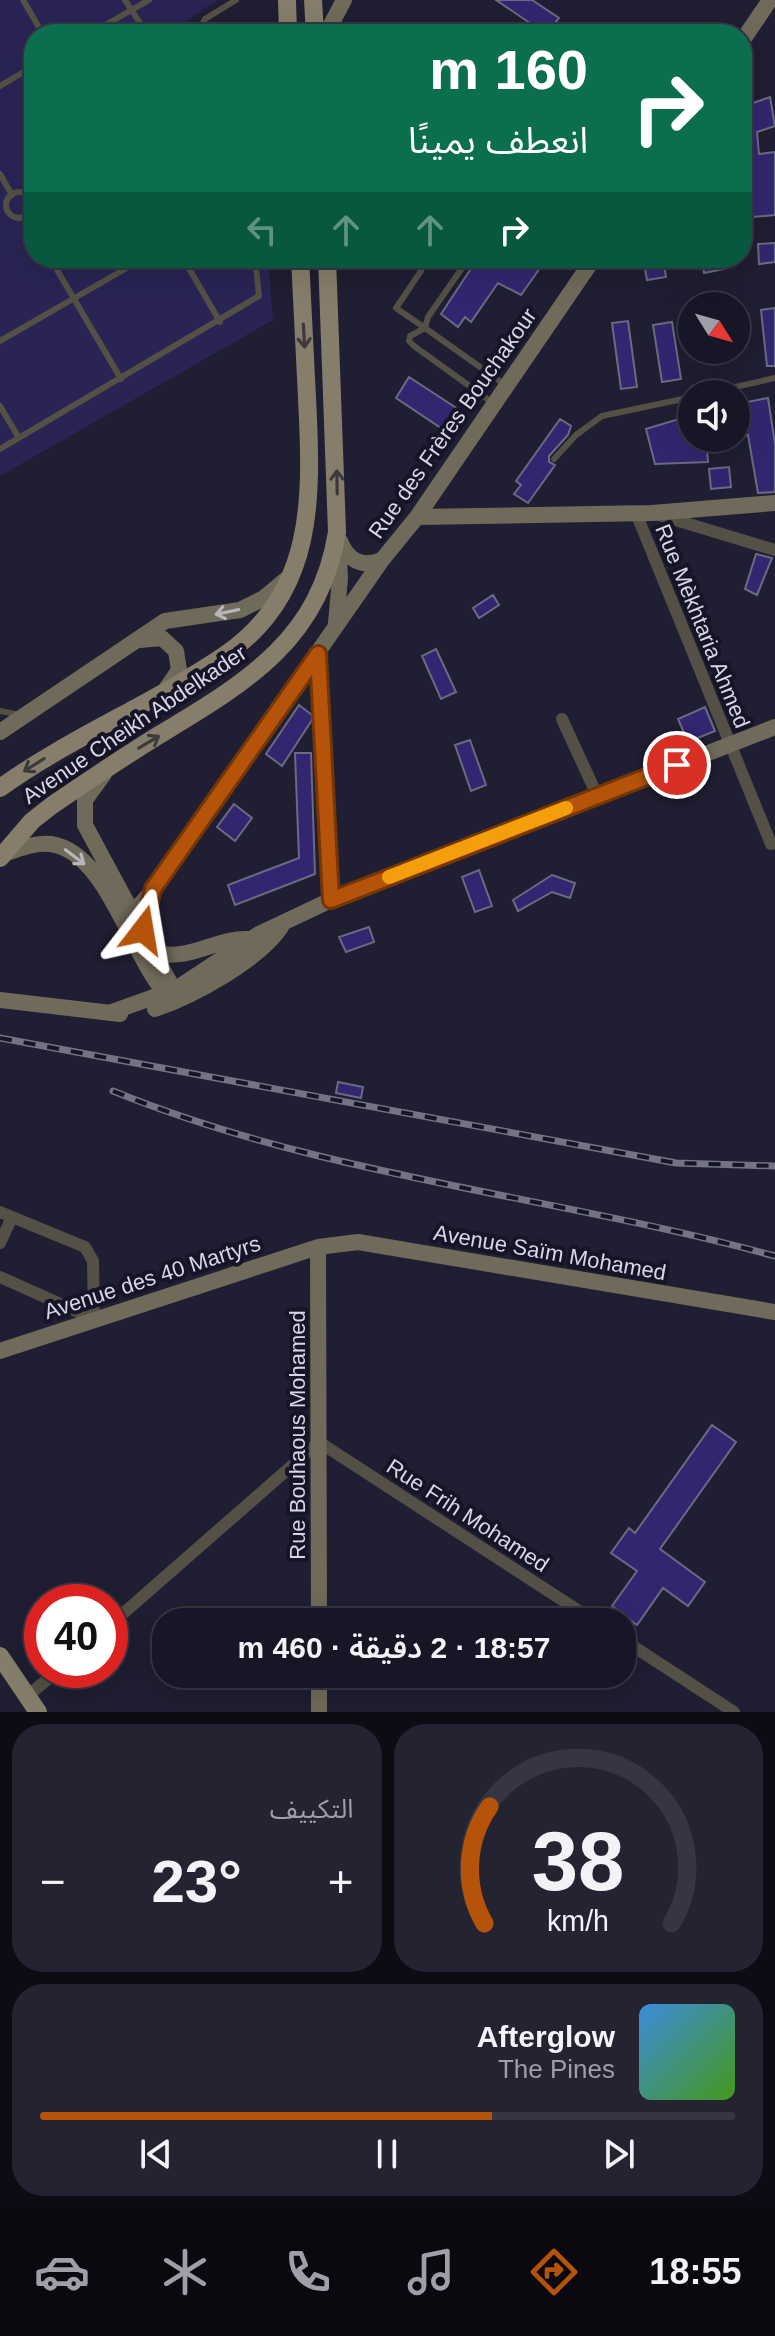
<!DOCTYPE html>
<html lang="ar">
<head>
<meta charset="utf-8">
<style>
  body { margin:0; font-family:Arial,"Noto Sans Arabic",sans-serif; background:#242332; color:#f1f3f6; direction:rtl; height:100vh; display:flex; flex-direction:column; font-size:30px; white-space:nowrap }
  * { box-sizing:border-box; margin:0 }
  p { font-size:26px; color:#9e9fa7 }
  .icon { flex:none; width:44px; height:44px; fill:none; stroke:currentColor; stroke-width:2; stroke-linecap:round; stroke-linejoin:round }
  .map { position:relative; height:1712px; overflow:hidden; direction:ltr }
  .drawer { display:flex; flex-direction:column; gap:12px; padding:12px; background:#0d0c15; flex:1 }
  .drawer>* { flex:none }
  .top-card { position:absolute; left:24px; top:24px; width:728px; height:244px; border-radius:32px; box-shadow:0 8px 32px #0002,0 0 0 2px #363543; direction:rtl; background:#0b6e4f; color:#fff; overflow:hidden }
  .needle { width:52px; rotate:127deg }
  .buttons { position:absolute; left:678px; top:292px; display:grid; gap:16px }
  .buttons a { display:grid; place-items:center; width:72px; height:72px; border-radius:50%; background:#171626; box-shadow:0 8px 32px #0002,0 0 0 2px #363543; font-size:40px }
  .speed { position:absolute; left:24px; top:1584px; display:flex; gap:16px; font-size:40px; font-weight:700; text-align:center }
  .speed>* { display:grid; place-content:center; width:104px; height:104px; border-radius:50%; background:#171626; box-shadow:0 8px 32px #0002,0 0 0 2px #363543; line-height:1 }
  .speed .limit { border:12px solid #d22; background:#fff; color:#111 }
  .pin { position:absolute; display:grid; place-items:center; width:68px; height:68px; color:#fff; margin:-34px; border:4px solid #fff; border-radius:50%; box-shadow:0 2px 8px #0007 }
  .me { position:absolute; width:88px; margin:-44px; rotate:14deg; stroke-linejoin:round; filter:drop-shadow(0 0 6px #0008) }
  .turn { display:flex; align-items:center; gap:28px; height:168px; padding:0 32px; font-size:36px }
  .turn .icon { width:104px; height:104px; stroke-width:2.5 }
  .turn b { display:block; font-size:56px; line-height:68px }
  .lanes { display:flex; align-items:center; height:76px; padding:0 32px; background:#0003; justify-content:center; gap:40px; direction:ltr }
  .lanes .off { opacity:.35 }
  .big { font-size:60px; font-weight:600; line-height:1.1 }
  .drawer .widget { flex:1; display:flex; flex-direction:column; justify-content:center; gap:12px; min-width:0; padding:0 28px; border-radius:32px; background:#242332 }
  .drawer .dial { align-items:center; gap:0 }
  .dial svg { height:208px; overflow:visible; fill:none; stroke:#363543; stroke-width:7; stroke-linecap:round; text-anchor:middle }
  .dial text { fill:#f1f3f6; stroke:none }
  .song { display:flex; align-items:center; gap:24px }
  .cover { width:96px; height:96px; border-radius:12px; background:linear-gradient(135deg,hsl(210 70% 55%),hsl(100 70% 35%)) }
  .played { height:8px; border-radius:4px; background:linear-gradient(90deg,#b45309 65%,#363543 65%) }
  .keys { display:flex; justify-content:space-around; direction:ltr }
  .heat { display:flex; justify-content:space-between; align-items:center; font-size:44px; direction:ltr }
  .drawer .tiles { flex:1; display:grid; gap:12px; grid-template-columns:1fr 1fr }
  .widget:last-child { grid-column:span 2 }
  .trip { position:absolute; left:152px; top:1608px; width:484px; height:80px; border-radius:32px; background:#171626; box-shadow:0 8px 32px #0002,0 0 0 2px #363543; font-weight:600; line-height:80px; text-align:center; direction:rtl }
  .menu { display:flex; height:128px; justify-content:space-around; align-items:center; background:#09090f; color:#9e9fa7 }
  .menu .icon { width:56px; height:56px }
  .menu .current { color:#b45309 }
  .menu b { font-size:36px; color:#f1f3f6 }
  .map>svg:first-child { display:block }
  .green { fill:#292454 }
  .building { fill:#322670; stroke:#6a6a82; stroke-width:2 }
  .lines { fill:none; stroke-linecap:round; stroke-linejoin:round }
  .lane { stroke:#545046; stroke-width:6 }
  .street { stroke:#545046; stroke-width:12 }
  .secondary { stroke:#706a5a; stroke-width:16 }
  .primary { stroke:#867e6a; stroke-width:18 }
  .rail-casing { stroke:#737384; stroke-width:7 }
  .rail { stroke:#161527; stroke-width:4; stroke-dasharray:12; stroke-linecap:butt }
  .oneway { stroke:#3d3a3e }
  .oneway2 { stroke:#b8b6bb }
  .route-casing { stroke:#753606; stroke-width:20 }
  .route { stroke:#b45309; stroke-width:14 }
  .slow { stroke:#f59e0b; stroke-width:14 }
  .labels { text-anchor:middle; stroke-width:8; stroke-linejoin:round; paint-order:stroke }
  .street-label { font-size:22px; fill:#d7d7e5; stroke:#161527 }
</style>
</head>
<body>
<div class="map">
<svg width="775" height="1712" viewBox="0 0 775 1712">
  <rect width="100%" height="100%" fill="#1f1e32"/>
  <path class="green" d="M 0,0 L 218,0 L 183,23 L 190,34 L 34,34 L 34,258 L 268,258 L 273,320 L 0,476 Z"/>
  <path class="building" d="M 496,0 L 532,0 L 559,18 L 546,34 Z
    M 770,97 L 775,126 L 757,132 L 759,154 L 775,152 L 775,215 L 752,217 L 751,206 L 742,207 L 742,107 Z
    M 775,243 L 775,262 L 759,264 L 758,244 Z
    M 478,258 L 547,258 L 521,295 L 498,283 L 471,322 L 465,317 L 458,327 L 441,314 Z
    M 643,258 L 663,258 L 666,277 L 647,280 Z
    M 702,258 L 723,258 L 724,269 L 704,273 Z
    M 775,308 L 775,366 L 767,366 L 761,310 Z
    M 628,321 L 637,387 L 621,389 L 612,323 Z
    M 672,322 L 681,379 L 662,382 L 653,325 Z
    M 409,377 L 464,413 L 450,434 L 396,398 Z
    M 768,398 L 775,444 L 775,492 L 758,493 L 748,435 L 736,437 L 736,404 Z
    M 692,415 L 692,438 L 706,438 L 708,462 L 655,464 L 646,429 Z
    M 560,419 L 571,426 L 568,435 L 549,456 L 549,462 L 555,465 L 528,503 L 514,494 L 521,485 L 516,481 Z
    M 729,467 L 731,487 L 711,489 L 709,469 Z
    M 756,554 L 772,558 L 757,595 L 745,589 Z
    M 493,595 L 499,605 L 479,618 L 473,608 Z
    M 436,649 L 456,692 L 441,699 L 422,656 Z
    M 299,705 L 312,715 L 312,720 L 282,766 L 266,754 Z
    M 705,707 L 715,731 L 688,742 L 678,719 Z
    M 470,740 L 486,785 L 471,791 L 455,745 Z
    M 295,753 L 311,753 L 315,874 L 235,905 L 228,885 L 299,858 Z
    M 234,804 L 252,818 L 235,841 L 217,827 Z
    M 479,870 L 492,906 L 475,912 L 462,877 Z
    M 552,875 L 575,883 L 570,898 L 552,892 L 518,911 L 513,900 Z
    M 369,927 L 374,942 L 346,952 L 339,937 Z
    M 338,1082 L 363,1087 L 361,1098 L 336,1093 Z
    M 712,1425 L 736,1442 L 660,1549 L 705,1582 L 688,1606 L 663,1588 L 637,1625 L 612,1606 L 637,1571 L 611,1553 L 629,1528 L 635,1533 Z"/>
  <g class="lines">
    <path class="lane" d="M 23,0 L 43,34
      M 125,0 L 147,34
      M 90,34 L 149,0
      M 208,34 L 203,23 L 205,19 L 236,0
      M 0,86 L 34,66
      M 0,174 L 12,195
      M6 205a13 13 0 1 1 26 0a13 13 0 1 1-26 0Z
      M 26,216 L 34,231
      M 50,258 L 121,379
      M 183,258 L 220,322
      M 422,258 L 421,271 L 396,308 L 425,328 L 428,317 L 469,258
      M 0,341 L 144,258
      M 704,394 L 775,378
      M 493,403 L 414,346 L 409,341 L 410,336 L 425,328 L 504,384
      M 0,406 L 19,438
      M 0,449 L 259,296 L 255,258
      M 554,459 L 576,435 L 602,416 L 692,397
      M 0,711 L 20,715"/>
    <path class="street" d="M 636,513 L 771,844 L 775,843
      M 659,515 L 775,550
      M 318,654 L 331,900
      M 562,719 L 597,795
      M 0,1212 L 85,1247 L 93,1261 L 94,1319 L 0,1277
      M 0,1243 L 12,1217
      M 110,1625 L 319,1442 L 596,1622
      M 622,1639 L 734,1712
      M 26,1697 L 59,1670"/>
    <path class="secondary" d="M 326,34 L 344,0
      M 742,41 L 770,0
      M 417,517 L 652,513 L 775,503
      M 340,541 C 348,561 362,568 382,560
      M 336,623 L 340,578 L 338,538
      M 140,640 L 162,638 L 176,651 L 179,670 L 166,689
      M 0,732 L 165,621 L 240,610 L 264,598 L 289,577
      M 104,774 L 85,800 L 85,825 L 177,996
      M 2,854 C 17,850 35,842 51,844 C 110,853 132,964 171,999
      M 124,922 L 149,895 L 382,560 L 417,517 L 594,258
      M 156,953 C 191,961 215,938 248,939
      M 0,1000 L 120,1014
      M 155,1009 C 193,996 258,961 281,927
      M 109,1013 L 176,989 L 259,934 L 331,900 L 775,727
      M 318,1247 L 319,1622
      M 0,1351 L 318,1247 L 358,1242 L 775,1312
      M 319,1674 L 319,1712"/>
    <path class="primary" d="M 287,0 L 288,34
      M 313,0 L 315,34
      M 0,788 C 71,737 153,704 225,655 C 316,593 312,496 307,398 C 305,351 302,305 300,258
      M 0,858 L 32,821 L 51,806 C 86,782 122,758 159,735 C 245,683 320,640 337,532 L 327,258
      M 0,1656 L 38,1712"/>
    <defs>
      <path id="rail" d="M 0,1038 L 676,1163 L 775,1166
        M 113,1091 C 325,1177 555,1196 775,1256"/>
    </defs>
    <use href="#rail" class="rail-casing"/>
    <use href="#rail" class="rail"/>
  </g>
  <defs><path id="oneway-shaft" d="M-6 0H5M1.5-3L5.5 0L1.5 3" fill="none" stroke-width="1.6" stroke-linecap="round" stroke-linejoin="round" transform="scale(2)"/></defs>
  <g class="oneway">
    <use href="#oneway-shaft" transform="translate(304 336) rotate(87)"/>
    <use href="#oneway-shaft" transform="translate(337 482) rotate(-91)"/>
    <use href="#oneway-shaft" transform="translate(149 742) rotate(-31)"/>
    <use href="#oneway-shaft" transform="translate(34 765) rotate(148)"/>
  </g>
  <g class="oneway2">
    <use href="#oneway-shaft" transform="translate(227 612) rotate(168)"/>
    <use href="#oneway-shaft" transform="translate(75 857) rotate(37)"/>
  </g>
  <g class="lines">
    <defs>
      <path id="route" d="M 143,930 L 153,889 L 318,654 L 331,900 L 677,765"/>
    </defs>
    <use href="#route" class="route-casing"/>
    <use href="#route" class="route"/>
    <path class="slow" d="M 389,877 L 566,808"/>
  </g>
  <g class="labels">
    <g class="street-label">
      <text transform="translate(452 423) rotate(-55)" y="8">Rue des Frères Bouchakour</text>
      <text transform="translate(703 626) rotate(68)" y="8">Rue Mèkhtaria Ahmed</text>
      <text transform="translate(134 724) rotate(-34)" y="8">Avenue Cheikh Abdelkader</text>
      <text transform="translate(550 1252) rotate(10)" y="8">Avenue Saïm Mohamed</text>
      <text transform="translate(152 1277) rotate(-18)" y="8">Avenue des 40 Martyrs</text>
      <text transform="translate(297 1435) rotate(-90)" y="8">Rue Bouhaous Mohamed</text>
      <text transform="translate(468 1515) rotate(33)" y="8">Rue Frih Mohamed</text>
    </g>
  </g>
</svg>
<div class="buttons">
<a><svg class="needle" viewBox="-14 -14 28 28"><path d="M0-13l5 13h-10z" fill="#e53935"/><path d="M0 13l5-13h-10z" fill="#9e9fa7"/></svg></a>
<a><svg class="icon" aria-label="sound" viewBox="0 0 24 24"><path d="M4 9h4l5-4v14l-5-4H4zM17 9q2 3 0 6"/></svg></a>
</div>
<div class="speed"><div class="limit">40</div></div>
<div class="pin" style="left:677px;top:765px;background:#d93025"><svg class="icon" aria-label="arrive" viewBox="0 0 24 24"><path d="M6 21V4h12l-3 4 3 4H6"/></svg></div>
<svg class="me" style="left:143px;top:930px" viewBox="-20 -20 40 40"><path d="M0-17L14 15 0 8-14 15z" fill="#b45309" stroke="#fff" stroke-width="4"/></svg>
<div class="trip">18:57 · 2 دقيقة · 460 m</div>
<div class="top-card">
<div class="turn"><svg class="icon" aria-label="right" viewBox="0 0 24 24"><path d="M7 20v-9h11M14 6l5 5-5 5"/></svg><div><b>160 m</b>انعطف يمينًا</div></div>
<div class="lanes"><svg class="icon off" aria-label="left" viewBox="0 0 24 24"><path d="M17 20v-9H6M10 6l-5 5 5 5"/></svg><svg class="icon off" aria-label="ahead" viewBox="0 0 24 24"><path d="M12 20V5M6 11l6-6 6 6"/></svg><svg class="icon off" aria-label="ahead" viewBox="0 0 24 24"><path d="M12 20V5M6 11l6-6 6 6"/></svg><svg class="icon" aria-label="right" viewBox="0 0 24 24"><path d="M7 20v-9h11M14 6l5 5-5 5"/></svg></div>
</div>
</div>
<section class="drawer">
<div class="tiles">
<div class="widget dial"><svg viewBox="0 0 100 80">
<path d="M14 69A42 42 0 1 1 86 69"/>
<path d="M14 69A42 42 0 0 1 16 24" stroke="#b45309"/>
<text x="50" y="56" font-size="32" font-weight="700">38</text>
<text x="50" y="72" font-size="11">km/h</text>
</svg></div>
<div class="widget"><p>التكييف</p>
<div class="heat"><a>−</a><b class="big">23°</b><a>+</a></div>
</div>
<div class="widget">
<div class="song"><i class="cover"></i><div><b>Afterglow</b><p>The Pines</p></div></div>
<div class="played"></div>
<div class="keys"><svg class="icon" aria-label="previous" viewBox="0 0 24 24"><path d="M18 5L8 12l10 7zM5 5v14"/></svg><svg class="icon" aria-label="pause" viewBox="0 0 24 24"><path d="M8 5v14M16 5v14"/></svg><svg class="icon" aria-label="next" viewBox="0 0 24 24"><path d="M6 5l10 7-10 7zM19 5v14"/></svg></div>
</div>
</div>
</section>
<nav class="menu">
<b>18:55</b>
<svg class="icon current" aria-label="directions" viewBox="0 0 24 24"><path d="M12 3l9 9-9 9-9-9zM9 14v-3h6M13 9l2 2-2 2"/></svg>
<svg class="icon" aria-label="music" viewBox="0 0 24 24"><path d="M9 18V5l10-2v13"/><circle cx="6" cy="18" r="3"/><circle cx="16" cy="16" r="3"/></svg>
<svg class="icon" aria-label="phone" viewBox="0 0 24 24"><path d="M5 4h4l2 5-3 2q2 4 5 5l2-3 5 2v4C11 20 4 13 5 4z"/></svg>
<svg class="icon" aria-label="climate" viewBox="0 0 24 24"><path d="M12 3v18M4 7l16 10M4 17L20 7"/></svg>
<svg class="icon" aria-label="car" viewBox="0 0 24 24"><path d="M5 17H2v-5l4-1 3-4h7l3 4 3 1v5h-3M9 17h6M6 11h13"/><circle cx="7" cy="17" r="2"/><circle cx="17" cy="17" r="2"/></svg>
</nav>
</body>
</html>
